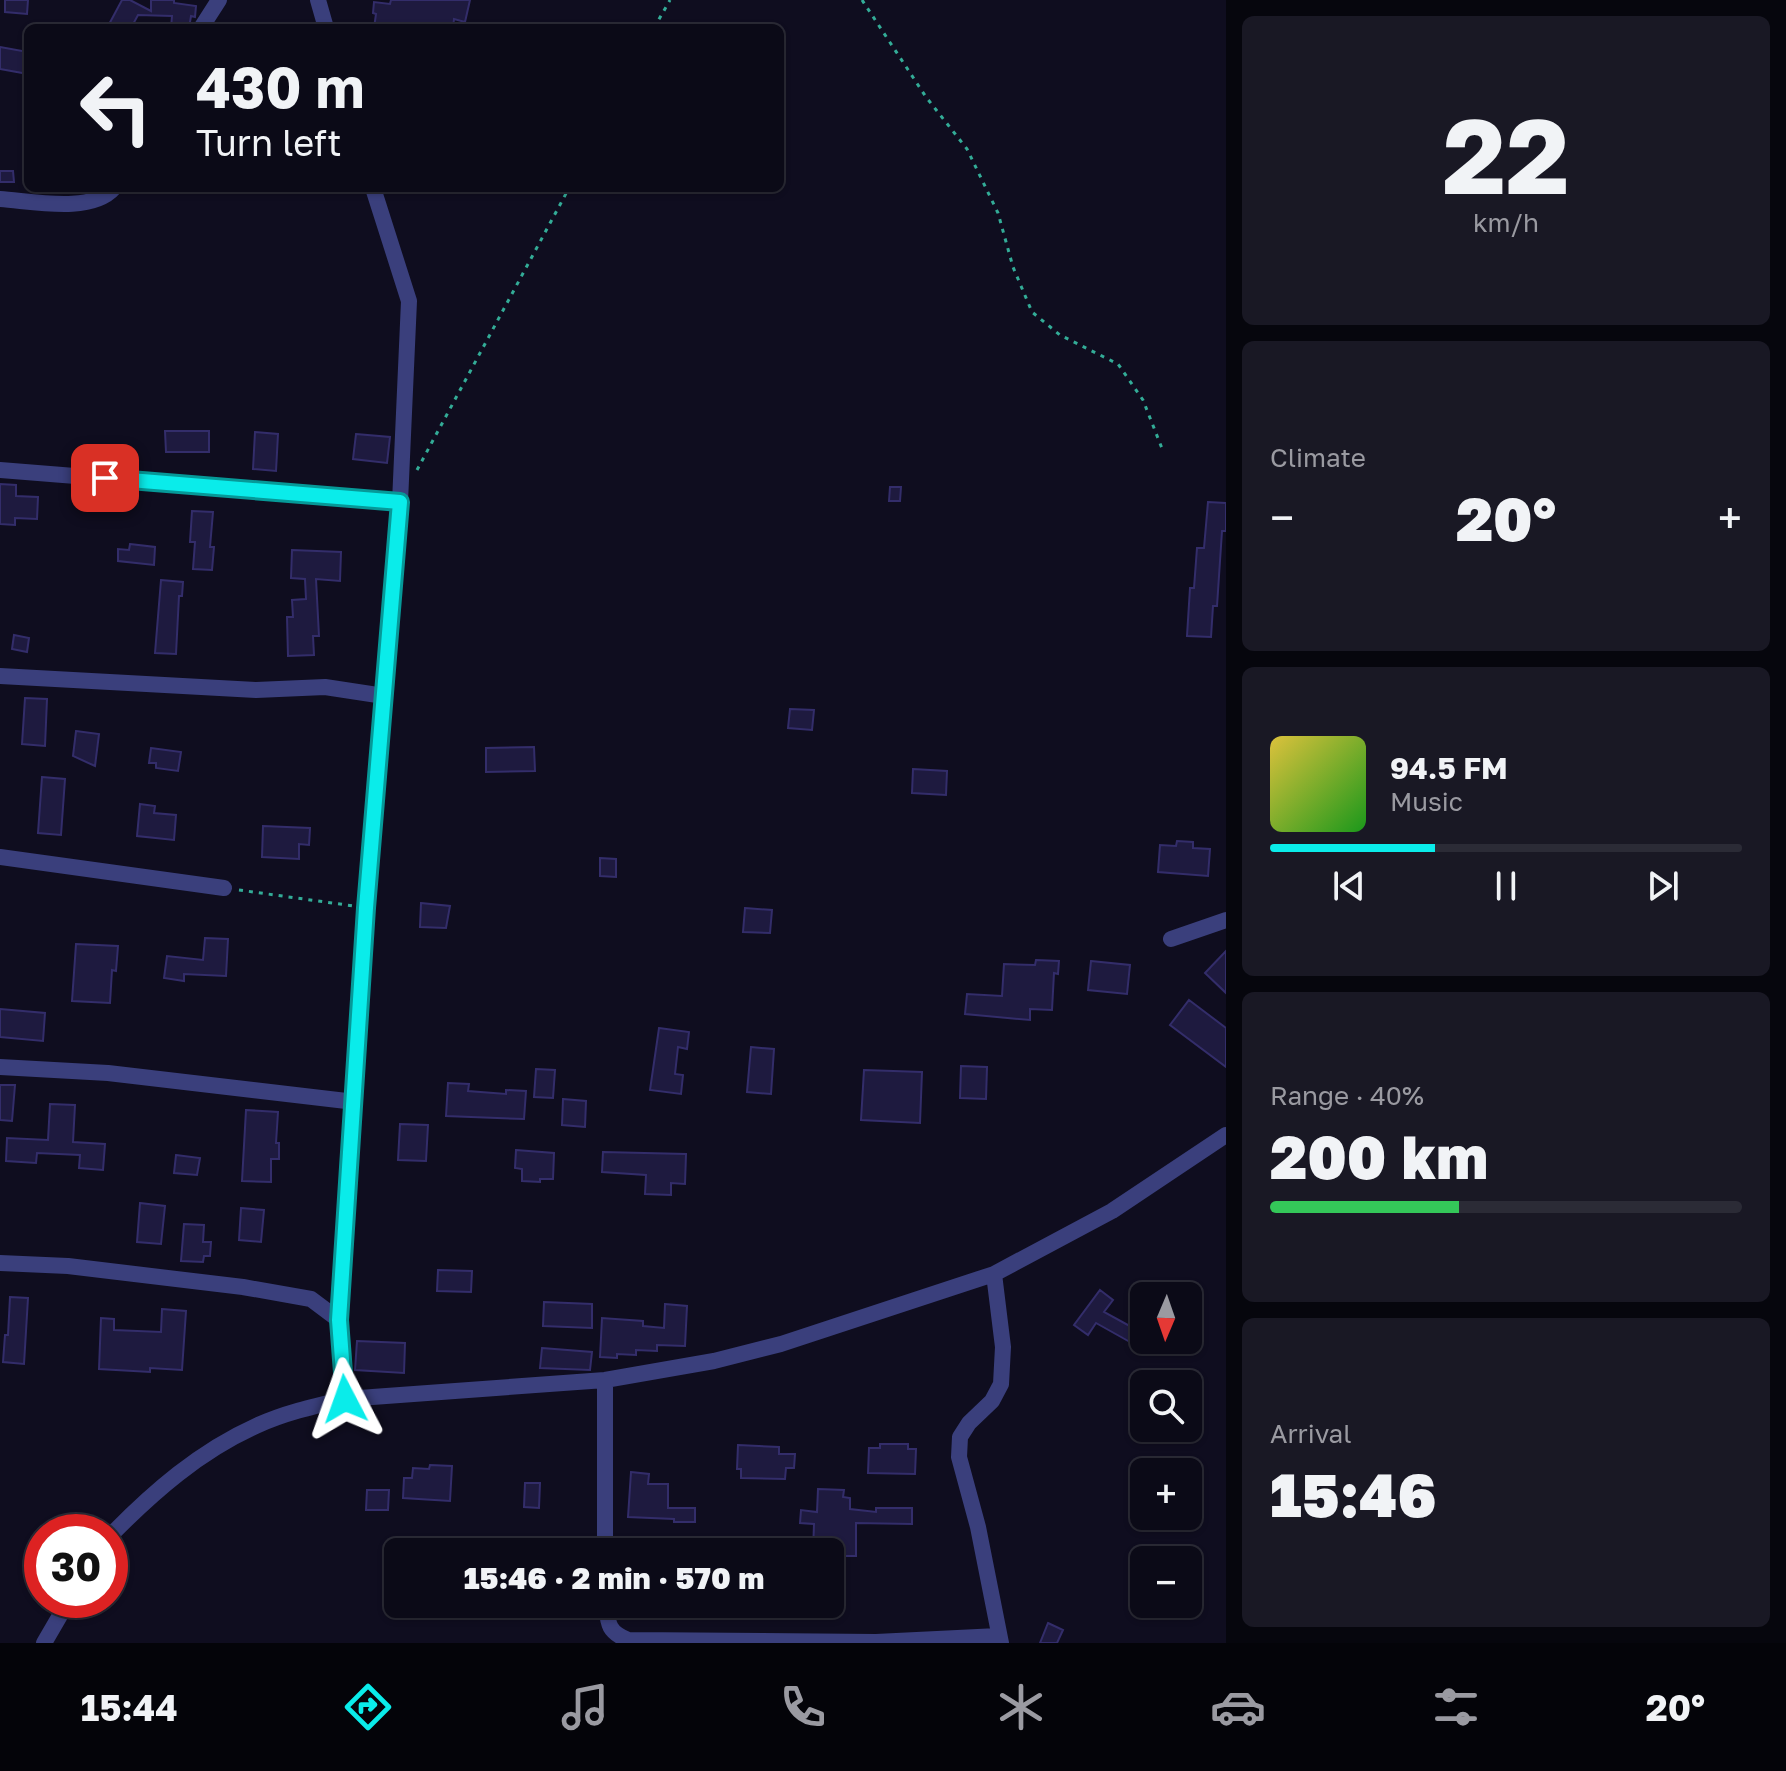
<!DOCTYPE html>
<html lang="en">
<head>
<meta charset="utf-8">
<style>
  body { margin:0; font-family:"Golos Text",sans-serif; background:#191824; color:#f1f3f6; height:100vh; display:flex; flex-direction:column; font-size:30px; white-space:nowrap }
  * { box-sizing:border-box; margin:0 }
  p { font-size:26px; color:#9a9aa1 }
  .icon { flex:none; width:44px; height:44px; fill:none; stroke:currentColor; stroke-width:2; stroke-linecap:round; stroke-linejoin:round }
  .map { position:relative; flex:1; overflow:hidden }
  .drawer { display:flex; flex-direction:column; gap:16px; padding:16px; background:#06060d; width:560px }
  .drawer>* { flex:none }
  .guide { position:absolute; left:24px; top:24px; width:760px; height:168px; border-radius:12px; box-shadow:0 2px 6px #0004,0 0 0 2px #2b2b36; background:#0b0a17; color:#f1f3f6; overflow:hidden }
  .needle { width:52px; rotate:182deg }
  .fabs { position:absolute; left:1130px; top:1282px; display:grid; gap:16px }
  .fabs a { display:grid; place-items:center; width:72px; height:72px; border-radius:12px; background:#0b0a17; box-shadow:0 2px 6px #0004,0 0 0 2px #2b2b36; font-size:40px }
  .speed { position:absolute; left:24px; top:1514px; display:flex; gap:16px; font-size:40px; font-weight:700; text-align:center }
  .speed>* { display:grid; place-content:center; width:104px; height:104px; border-radius:50%; background:#0b0a17; box-shadow:0 2px 6px #0004,0 0 0 2px #2b2b36; line-height:1 }
  .speed .limit { border:12px solid #d22; background:#fff; color:#111 }
  .pin { position:absolute; display:grid; place-items:center; width:68px; height:68px; color:#fff; margin:-34px; border-radius:16px; box-shadow:0 4px 12px #0006 }
  .me { position:absolute; width:88px; margin:-44px; rotate:356deg; stroke-linejoin:round; filter:drop-shadow(0 0 6px #0008) }
  .turn { display:flex; align-items:center; gap:28px; height:168px; padding:0 40px; font-size:36px }
  .turn .icon { width:104px; height:104px; stroke-width:2.5 }
  .turn b { display:block; font-size:56px; line-height:68px }
  .big { font-size:60px; font-weight:800; line-height:1.1 }
  .drawer .card { flex:1; display:flex; flex-direction:column; justify-content:center; gap:12px; min-width:0; padding:0 28px; border-radius:12px; background:#191824 }
  .drawer .dial { align-items:center; gap:0 }
  .dial b { font-size:104px; line-height:1 }
  .song { display:flex; align-items:center; gap:24px }
  .cover { width:96px; height:96px; border-radius:12px; background:linear-gradient(135deg,hsl(50 70% 55%),hsl(120 70% 35%)) }
  .played { height:8px; border-radius:4px; background:linear-gradient(90deg,#0aecea 35%,#2b2b36 35%) }
  .keys { display:flex; justify-content:space-around; direction:ltr }
  .heat { display:flex; justify-content:space-between; align-items:center; font-size:44px; direction:ltr }
  .charge { height:12px; border-radius:6px; background:linear-gradient(90deg,#34c759 40%,#2b2b36 0) }
  .trip { position:absolute; left:384px; top:1538px; width:460px; height:80px; border-radius:12px; background:#0b0a17; box-shadow:0 2px 6px #0004,0 0 0 2px #2b2b36; font-weight:800; line-height:80px; text-align:center }
  .menu { display:flex; height:128px; justify-content:space-around; align-items:center; background:#040409; color:#9a9aa1 }
  .menu .icon { width:56px; height:56px }
  .menu .selected { color:#0aecea }
  .menu b { font-size:36px; color:#f1f3f6 }
  main { display:flex; flex:1; min-height:0 }
  .map>svg:first-child { display:block }
  .building { fill:#1e1a3f; stroke:#332d6a; stroke-width:2 }
  .lines { fill:none; stroke-linecap:round; stroke-linejoin:round }
  .path { stroke:#33ac97; stroke-width:3; stroke-dasharray:4 6; stroke-linecap:butt }
  .minor { stroke:#3a3f7c; stroke-width:16 }
  .route-casing { stroke:#069998; stroke-width:20 }
  .route { stroke:#0aecea; stroke-width:14 }
</style>
</head>
<body>
<main>
<div class="map">
<svg width="1226" height="1643" viewBox="0 0 1226 1643">
  <rect width="100%" height="100%" fill="#0f0d1f"/>
  <path class="building" d="M 5,0 L 28,0 L 27,14 L 5,12 Z
    M 122,0 L 130,0 L 151,11 L 151,0 L 174,0 L 174,3 L 196,6 L 195,17 L 191,16 L 189,28 L 171,28 L 172,16 L 138,15 L 131,28 L 107,28 Z
    M 391,0 L 470,0 L 465,22 L 454,19 L 453,28 L 374,28 L 376,14 L 373,13 L 374,2 L 390,4 Z
    M 0,47 L 28,52 L 28,74 L 0,69 Z
    M 0,171 L 13,171 L 14,182 L 0,182 Z
    M 165,431 L 209,431 L 209,452 L 166,452 Z
    M 255,432 L 278,434 L 276,471 L 253,469 Z
    M 356,434 L 390,437 L 387,463 L 353,459 Z
    M 0,484 L 16,485 L 16,496 L 38,497 L 37,519 L 15,518 L 15,525 L 0,524 Z
    M 890,487 L 901,487 L 900,501 L 889,501 Z
    M 1208,502 L 1226,503 L 1226,531 L 1222,531 L 1217,606 L 1213,606 L 1211,637 L 1187,636 L 1190,588 L 1194,588 L 1197,548 L 1204,548 Z
    M 192,511 L 213,512 L 210,547 L 214,547 L 212,570 L 193,569 L 195,542 L 190,542 Z
    M 130,544 L 155,547 L 154,565 L 118,561 L 118,549 L 129,550 Z
    M 292,550 L 341,552 L 340,581 L 316,579 L 319,636 L 313,636 L 314,655 L 288,656 L 287,617 L 293,617 L 292,600 L 306,599 L 305,579 L 291,578 Z
    M 161,580 L 183,582 L 182,596 L 179,596 L 176,654 L 155,653 Z
    M 14,635 L 29,638 L 27,652 L 12,649 Z
    M 25,698 L 47,699 L 45,746 L 22,744 Z
    M 790,709 L 814,710 L 812,730 L 788,728 Z
    M 76,731 L 99,734 L 95,766 L 73,756 Z
    M 534,747 L 535,771 L 486,772 L 486,748 Z
    M 151,748 L 181,752 L 178,771 L 156,768 L 156,763 L 149,763 Z
    M 913,769 L 947,771 L 946,795 L 912,793 Z
    M 42,777 L 65,779 L 61,835 L 38,833 Z
    M 140,804 L 155,806 L 154,813 L 176,815 L 174,840 L 137,836 Z
    M 263,826 L 310,828 L 309,845 L 299,844 L 299,859 L 262,857 Z
    M 1177,841 L 1193,842 L 1193,848 L 1210,849 L 1208,876 L 1158,872 L 1160,845 L 1176,846 Z
    M 600,858 L 616,859 L 616,877 L 600,876 Z
    M 421,903 L 450,906 L 446,928 L 420,927 Z
    M 745,908 L 772,910 L 770,933 L 743,932 Z
    M 205,938 L 228,939 L 226,976 L 184,974 L 184,981 L 164,978 L 167,956 L 203,960 Z
    M 76,944 L 118,946 L 116,971 L 112,970 L 110,1003 L 72,1001 Z
    M 1226,951 L 1226,993 L 1205,973 Z
    M 1036,960 L 1059,961 L 1058,974 L 1054,973 L 1052,1010 L 1030,1009 L 1030,1020 L 965,1014 L 967,994 L 1002,996 L 1004,964 L 1035,965 Z
    M 1091,961 L 1130,965 L 1127,994 L 1088,990 Z
    M 1189,1000 L 1226,1028 L 1226,1067 L 1170,1025 Z
    M 0,1009 L 45,1013 L 43,1041 L 0,1037 Z
    M 659,1028 L 689,1032 L 687,1049 L 678,1047 L 675,1074 L 683,1075 L 681,1094 L 650,1090 Z
    M 751,1047 L 774,1049 L 771,1094 L 747,1092 Z
    M 961,1066 L 987,1067 L 986,1099 L 960,1098 Z
    M 536,1069 L 555,1070 L 553,1098 L 534,1097 Z
    M 864,1070 L 922,1072 L 920,1123 L 861,1120 Z
    M 448,1083 L 469,1084 L 468,1091 L 506,1094 L 506,1090 L 526,1091 L 524,1119 L 446,1116 Z
    M 0,1085 L 15,1085 L 12,1121 L 0,1120 Z
    M 563,1099 L 586,1101 L 585,1127 L 562,1125 Z
    M 50,1104 L 75,1105 L 73,1142 L 105,1144 L 103,1170 L 79,1168 L 80,1155 L 37,1153 L 36,1163 L 6,1161 L 7,1138 L 48,1140 Z
    M 246,1110 L 278,1112 L 276,1143 L 279,1143 L 279,1159 L 271,1159 L 271,1182 L 242,1181 Z
    M 400,1124 L 428,1125 L 426,1161 L 398,1160 Z
    M 516,1150 L 554,1153 L 553,1179 L 540,1179 L 540,1182 L 522,1181 L 522,1169 L 515,1168 Z
    M 603,1152 L 686,1154 L 685,1184 L 671,1183 L 671,1195 L 645,1194 L 646,1175 L 602,1172 Z
    M 176,1155 L 200,1158 L 197,1175 L 174,1173 Z
    M 140,1203 L 165,1206 L 161,1244 L 137,1242 Z
    M 241,1208 L 264,1210 L 261,1242 L 239,1240 Z
    M 184,1224 L 204,1225 L 203,1242 L 211,1242 L 210,1256 L 204,1256 L 203,1262 L 181,1261 Z
    M 438,1270 L 472,1271 L 471,1292 L 437,1291 Z
    M 1100,1290 L 1113,1300 L 1104,1312 L 1137,1330 L 1130,1342 L 1096,1323 L 1088,1335 L 1074,1325 Z
    M 10,1297 L 28,1298 L 24,1364 L 3,1362 L 5,1335 L 8,1335 Z
    M 544,1302 L 592,1304 L 592,1328 L 543,1326 Z
    M 665,1304 L 687,1306 L 685,1346 L 657,1345 L 657,1351 L 636,1350 L 636,1355 L 617,1354 L 617,1358 L 600,1357 L 602,1318 L 643,1321 L 643,1326 L 664,1328 Z
    M 162,1309 L 186,1311 L 182,1370 L 150,1368 L 150,1372 L 99,1369 L 101,1318 L 114,1319 L 114,1330 L 161,1332 Z
    M 357,1341 L 405,1343 L 404,1373 L 355,1370 Z
    M 542,1348 L 592,1352 L 590,1370 L 540,1368 Z
    M 880,1444 L 908,1444 L 908,1449 L 916,1449 L 915,1474 L 868,1473 L 869,1448 L 880,1448 Z
    M 738,1445 L 779,1447 L 779,1454 L 795,1454 L 794,1468 L 786,1468 L 785,1479 L 741,1478 L 741,1469 L 737,1469 Z
    M 430,1465 L 452,1466 L 450,1501 L 403,1498 L 404,1478 L 412,1478 L 413,1468 L 429,1469 Z
    M 631,1472 L 649,1474 L 648,1484 L 668,1484 L 668,1508 L 695,1508 L 695,1522 L 674,1522 L 674,1519 L 628,1517 Z
    M 525,1483 L 540,1483 L 539,1508 L 524,1507 Z
    M 818,1489 L 844,1490 L 843,1497 L 850,1498 L 850,1509 L 876,1512 L 876,1508 L 912,1508 L 912,1524 L 856,1523 L 856,1556 L 830,1556 L 830,1552 L 813,1552 L 814,1524 L 800,1523 L 801,1510 L 817,1512 Z
    M 367,1490 L 389,1490 L 388,1510 L 366,1510 Z
    M 463,1540 L 495,1541 L 495,1552 L 463,1552 Z
    M 1048,1623 L 1063,1630 L 1057,1643 L 1040,1643 Z"/>
  <g class="lines">
    <path class="path" d="M 862,0 L 926,97 L 967,149 L 998,213 L 1013,267 L 1032,312 L 1060,335 L 1118,364 L 1143,400 L 1163,451
      M 654,28 L 670,0
      M 417,470 L 569,188
      M 239,890 L 354,906"/>
    <path class="minor" d="M 318,0 L 326,28
      M 201,28 L 219,0
      M 0,199 C 32,201 91,214 114,188
      M 0,470 L 400,502
      M 0,676 L 256,690 L 325,687 L 384,696
      M 0,857 L 224,888
      M 1171,939 L 1226,920
      M 0,1067 L 108,1073 L 355,1102
      M 0,1263 L 68,1266 L 243,1287 L 311,1299 L 339,1320
      M 994,1274 L 1003,1347 L 1001,1384 L 992,1401 L 969,1423 L 960,1437 L 959,1457 L 978,1527 L 1001,1643
      M 605,1380 L 605,1552
      M 345,1399 L 339,1320 L 366,908 L 400,502 L 409,301 L 373,188
      M 110,1536 C 153,1492 200,1451 256,1426 C 284,1413 315,1406 345,1399 L 605,1380 L 714,1361 L 781,1344 L 994,1274 L 1112,1211 L 1226,1135
      M 606,1604 C 608,1624 608,1632 628,1640 L 876,1642 L 998,1636
      M 44,1643 L 69,1600"/>
  </g>
  <g class="lines">
    <defs>
      <path id="route" d="M 105,478 L 400,502 L 366,908 L 339,1320 L 345,1399"/>
    </defs>
    <use href="#route" class="route-casing"/>
    <use href="#route" class="route"/>
  </g>
</svg>
<div class="fabs">
<a><svg class="needle" viewBox="-14 -14 28 28"><path d="M0-13l5 13h-10z" fill="#e53935"/><path d="M0 13l5-13h-10z" fill="#9a9aa1"/></svg></a>
<a><svg class="icon" aria-label="search" viewBox="0 0 24 24"><circle cx="10" cy="10" r="6"/><path d="M15 15l6 6"/></svg></a>
<a>+</a>
<a>−</a>
</div>
<div class="speed"><div class="limit">30</div></div>
<div class="pin" style="left:105px;top:478px;background:#d93025"><svg class="icon" aria-label="arrive" viewBox="0 0 24 24"><path d="M6 21V4h12l-3 4 3 4H6"/></svg></div>
<svg class="me" style="left:345px;top:1399px" viewBox="-20 -20 40 40"><path d="M0-17L14 15 0 8-14 15z" fill="#0aecea" stroke="#fff" stroke-width="4"/></svg>
<div class="trip">15:46 · 2 min · 570 m</div>
<div class="guide">
<div class="turn"><svg class="icon" aria-label="left" viewBox="0 0 24 24"><path d="M17 20v-9H6M10 6l-5 5 5 5"/></svg><div><b>430 m</b>Turn left</div></div>
</div>
</div>
<section class="drawer">
<div class="card dial"><b>22</b><p>km/h</p></div>
<div class="card"><p>Climate</p>
<div class="heat"><a>−</a><b class="big">20°</b><a>+</a></div>
</div>
<div class="card">
<div class="song"><i class="cover"></i><div><b>94.5 FM</b><p>Music</p></div></div>
<div class="played"></div>
<div class="keys"><svg class="icon" aria-label="previous" viewBox="0 0 24 24"><path d="M18 5L8 12l10 7zM5 5v14"/></svg><svg class="icon" aria-label="pause" viewBox="0 0 24 24"><path d="M8 5v14M16 5v14"/></svg><svg class="icon" aria-label="next" viewBox="0 0 24 24"><path d="M6 5l10 7-10 7zM19 5v14"/></svg></div>
</div>
<div class="card"><p>Range · 40%</p><b class="big">200 km</b><div class="charge"></div></div>
<div class="card"><p>Arrival</p><b class="big">15:46</b></div>
</section>
</main>
<nav class="menu">
<b>15:44</b>
<svg class="icon selected" aria-label="directions" viewBox="0 0 24 24"><path d="M12 3l9 9-9 9-9-9zM9 14v-3h6M13 9l2 2-2 2"/></svg>
<svg class="icon" aria-label="music" viewBox="0 0 24 24"><path d="M9 18V5l10-2v13"/><circle cx="6" cy="18" r="3"/><circle cx="16" cy="16" r="3"/></svg>
<svg class="icon" aria-label="phone" viewBox="0 0 24 24"><path d="M5 4h4l2 5-3 2q2 4 5 5l2-3 5 2v4C11 20 4 13 5 4z"/></svg>
<svg class="icon" aria-label="climate" viewBox="0 0 24 24"><path d="M12 3v18M4 7l16 10M4 17L20 7"/></svg>
<svg class="icon" aria-label="car" viewBox="0 0 24 24"><path d="M5 17H2v-5l4-1 3-4h7l3 4 3 1v5h-3M9 17h6M6 11h13"/><circle cx="7" cy="17" r="2"/><circle cx="17" cy="17" r="2"/></svg>
<svg class="icon" aria-label="filters" viewBox="0 0 24 24"><path d="M4 7h16M4 17h16"/><circle cx="9" cy="7" r="2"/><circle cx="15" cy="17" r="2"/></svg>
<b>20°</b>
</nav>
</body>
</html>
